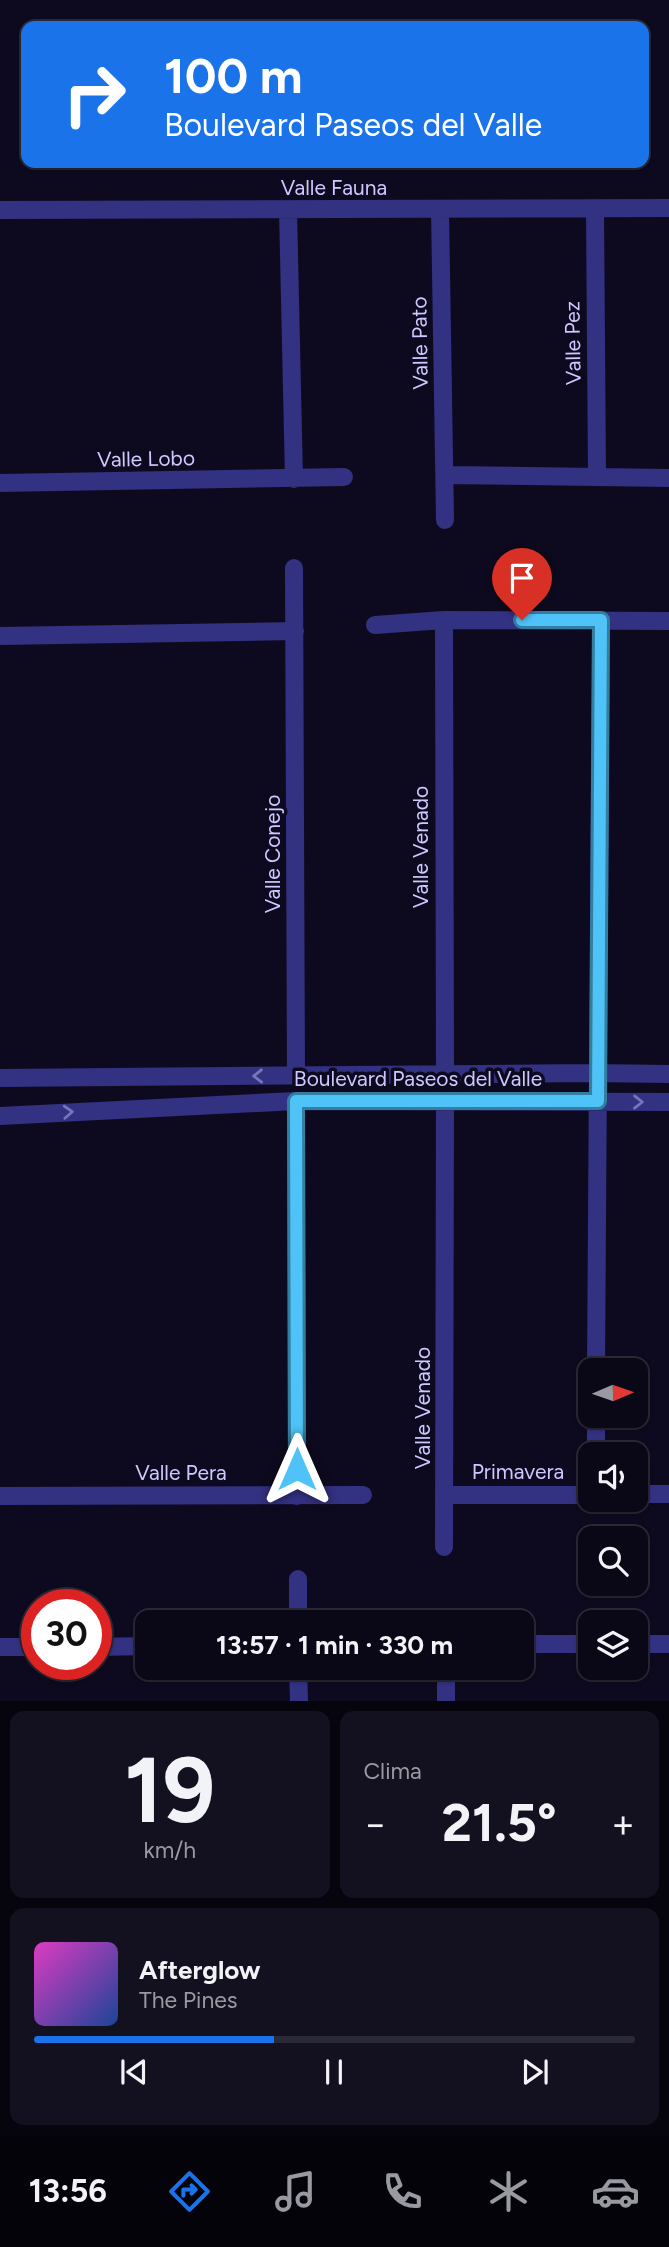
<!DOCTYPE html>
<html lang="es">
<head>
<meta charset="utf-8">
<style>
  body { margin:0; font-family:Figtree,sans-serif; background:#131120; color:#f1f3f6; height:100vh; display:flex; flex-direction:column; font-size:26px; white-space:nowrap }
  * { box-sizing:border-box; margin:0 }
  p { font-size:23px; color:#999aa1 }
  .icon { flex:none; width:38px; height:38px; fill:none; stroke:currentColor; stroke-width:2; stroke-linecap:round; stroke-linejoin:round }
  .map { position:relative; height:1701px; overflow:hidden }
  .details { display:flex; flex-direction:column; gap:10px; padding:10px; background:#06040d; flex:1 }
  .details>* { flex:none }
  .guide { position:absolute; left:21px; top:21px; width:628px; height:147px; border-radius:14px; box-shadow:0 2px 5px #0004,0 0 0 2px #2a2936; background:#1a73e8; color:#fff; overflow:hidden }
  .needle { width:46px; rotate:88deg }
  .fabs { position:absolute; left:578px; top:1358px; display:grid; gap:14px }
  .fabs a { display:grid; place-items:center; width:70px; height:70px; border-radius:14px; background:#0a0817; box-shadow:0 2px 5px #0004,0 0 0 2px #2a2936; font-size:35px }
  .speed { position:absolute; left:21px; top:1589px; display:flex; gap:14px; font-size:35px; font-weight:700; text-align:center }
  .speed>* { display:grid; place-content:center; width:91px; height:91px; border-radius:50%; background:#0a0817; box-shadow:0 2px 5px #0004,0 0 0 2px #2a2936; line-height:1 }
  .speed .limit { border:10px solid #d22; background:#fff; color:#111 }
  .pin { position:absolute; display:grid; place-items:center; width:60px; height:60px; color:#fff; margin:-72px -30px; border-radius:50% 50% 50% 0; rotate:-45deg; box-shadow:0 0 7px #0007 }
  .pin .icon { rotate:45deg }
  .me { position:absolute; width:77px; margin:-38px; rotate:0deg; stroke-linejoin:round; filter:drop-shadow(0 0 5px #0008) }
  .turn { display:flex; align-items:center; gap:24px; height:147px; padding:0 28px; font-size:32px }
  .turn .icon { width:91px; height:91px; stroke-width:2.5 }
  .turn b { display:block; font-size:49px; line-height:60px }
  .big { font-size:52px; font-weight:700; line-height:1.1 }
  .details .card { flex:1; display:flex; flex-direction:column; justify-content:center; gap:10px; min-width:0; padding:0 24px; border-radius:14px; background:#131120 }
  .details .dial { align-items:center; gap:0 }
  .dial b { font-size:91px; line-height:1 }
  .song { display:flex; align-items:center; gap:21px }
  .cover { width:84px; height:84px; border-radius:10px; background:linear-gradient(135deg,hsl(310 70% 55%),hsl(220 70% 35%)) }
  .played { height:7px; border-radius:4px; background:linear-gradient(90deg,#1a73e8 40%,#2a2936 40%) }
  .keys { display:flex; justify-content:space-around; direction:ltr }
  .heat { display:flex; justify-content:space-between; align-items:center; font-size:38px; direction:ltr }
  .details .tiles { flex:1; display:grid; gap:10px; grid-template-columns:1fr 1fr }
  .card:last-child { grid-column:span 2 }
  .trip { position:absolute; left:135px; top:1610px; width:399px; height:70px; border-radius:14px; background:#0a0817; box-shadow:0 2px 5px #0004,0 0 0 2px #2a2936; font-weight:700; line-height:70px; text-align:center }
  .tab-bar { display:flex; height:112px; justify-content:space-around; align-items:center; background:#040309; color:#999aa1 }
  .tab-bar .icon { width:49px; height:49px }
  .tab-bar .active { color:#1a73e8 }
  .tab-bar b { font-size:32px; color:#f1f3f6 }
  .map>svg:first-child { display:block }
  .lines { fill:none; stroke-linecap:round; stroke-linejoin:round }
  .street { stroke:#333182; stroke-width:18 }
  .oneway { stroke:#7875ba }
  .route-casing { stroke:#337fa1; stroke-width:18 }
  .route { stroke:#4fc3f7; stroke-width:12 }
  .labels { text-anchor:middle; stroke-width:7; stroke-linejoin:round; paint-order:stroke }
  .street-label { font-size:21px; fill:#cdc8ff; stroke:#0d0a1f }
</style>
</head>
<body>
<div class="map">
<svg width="669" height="1701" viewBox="0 0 669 1701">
  <rect width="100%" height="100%" fill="#0d0a1f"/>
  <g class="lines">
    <path class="street" d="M 595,209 L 597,477
      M 0,210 L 669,208
      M 288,210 L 294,479
      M 440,210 L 445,520
      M 445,475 L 669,478
      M 0,483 L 344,477
      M 294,568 L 296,1075
      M 444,620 L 445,1074
      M 375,625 L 444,620 L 669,621
      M 0,636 L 295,631
      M 0,1078 L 590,1073 L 669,1074
      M 296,1101 L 297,1496
      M 0,1116 L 296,1101 L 669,1102
      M 596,1370 L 601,620
      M 596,1454 L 596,1416
      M 635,1494 L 669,1494
      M 446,1495 L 590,1495
      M 0,1496 L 363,1495
      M 444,1547 L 445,1101
      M 298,1579 L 298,1622
      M 522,1644 L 590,1644
      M 635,1644 L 669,1644
      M 0,1647 L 37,1647
      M 96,1647 L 147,1646
      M 298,1668 L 299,1701
      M 446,1668 L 446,1701"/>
  </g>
  <defs><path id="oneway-chevron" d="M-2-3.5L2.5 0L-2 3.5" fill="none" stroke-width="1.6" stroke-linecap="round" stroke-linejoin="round" transform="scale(1.75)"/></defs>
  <g class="oneway">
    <use href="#oneway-chevron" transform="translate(258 1076) rotate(179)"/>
    <use href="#oneway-chevron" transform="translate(638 1102)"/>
    <use href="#oneway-chevron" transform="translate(68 1112) rotate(-3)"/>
  </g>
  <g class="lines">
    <defs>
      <path id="route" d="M 297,1469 L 296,1101 L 598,1101 L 601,620 L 522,620"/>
    </defs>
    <use href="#route" class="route-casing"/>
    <use href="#route" class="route"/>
  </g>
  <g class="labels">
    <g class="street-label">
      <text x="334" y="195">Valle Fauna</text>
      <text transform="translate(420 343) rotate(-91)" y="7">Valle Pato</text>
      <text transform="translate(573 343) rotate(-91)" y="7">Valle Pez</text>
      <text transform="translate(146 459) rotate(-1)" y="7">Valle Lobo</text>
      <text transform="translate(421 847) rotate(-90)" y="7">Valle Venado</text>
      <text transform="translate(273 854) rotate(-90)" y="7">Valle Conejo</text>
      <text x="418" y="1086">Boulevard Paseos del Valle</text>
      <text transform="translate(423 1408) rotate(-90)" y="7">Valle Venado</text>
      <text x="518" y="1479">Primavera</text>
      <text x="181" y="1480">Valle Pera</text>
    </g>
  </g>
</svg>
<div class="fabs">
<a><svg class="needle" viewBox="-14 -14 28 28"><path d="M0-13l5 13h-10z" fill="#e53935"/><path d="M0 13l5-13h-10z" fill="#999aa1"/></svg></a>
<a><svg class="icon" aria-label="sound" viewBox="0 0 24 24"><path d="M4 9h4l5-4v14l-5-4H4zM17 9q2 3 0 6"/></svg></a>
<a><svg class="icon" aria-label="search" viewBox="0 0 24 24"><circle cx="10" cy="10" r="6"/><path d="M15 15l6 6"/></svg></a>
<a><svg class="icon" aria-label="layers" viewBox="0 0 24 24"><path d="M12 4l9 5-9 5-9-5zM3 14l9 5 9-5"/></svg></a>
</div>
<div class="speed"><div class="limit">30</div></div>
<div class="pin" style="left:522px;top:620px;background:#d93025"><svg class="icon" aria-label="arrive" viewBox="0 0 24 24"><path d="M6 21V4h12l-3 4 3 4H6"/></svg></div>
<svg class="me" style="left:297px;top:1469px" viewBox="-20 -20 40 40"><path d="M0-17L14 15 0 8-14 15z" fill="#4fc3f7" stroke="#fff" stroke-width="4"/></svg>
<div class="trip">13:57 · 1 min · 330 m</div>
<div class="guide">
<div class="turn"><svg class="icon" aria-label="right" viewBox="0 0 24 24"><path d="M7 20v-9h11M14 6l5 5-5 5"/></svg><div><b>100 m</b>Boulevard Paseos del Valle</div></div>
</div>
</div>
<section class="details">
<div class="tiles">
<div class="card dial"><b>19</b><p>km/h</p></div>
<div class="card"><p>Clima</p>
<div class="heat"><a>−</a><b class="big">21.5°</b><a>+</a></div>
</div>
<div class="card">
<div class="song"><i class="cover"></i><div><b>Afterglow</b><p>The Pines</p></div></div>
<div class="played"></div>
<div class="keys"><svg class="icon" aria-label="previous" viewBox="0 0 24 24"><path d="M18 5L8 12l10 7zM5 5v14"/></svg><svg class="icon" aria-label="pause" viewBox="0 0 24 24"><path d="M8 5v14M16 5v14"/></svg><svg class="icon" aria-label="next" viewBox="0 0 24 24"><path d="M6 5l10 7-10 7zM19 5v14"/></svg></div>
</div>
</div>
</section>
<nav class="tab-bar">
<b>13:56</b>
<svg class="icon active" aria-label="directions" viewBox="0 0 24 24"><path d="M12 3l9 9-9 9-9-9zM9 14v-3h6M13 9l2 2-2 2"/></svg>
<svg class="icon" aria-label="music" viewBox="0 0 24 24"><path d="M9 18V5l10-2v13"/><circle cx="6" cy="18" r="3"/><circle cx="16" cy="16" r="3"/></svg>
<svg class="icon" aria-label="phone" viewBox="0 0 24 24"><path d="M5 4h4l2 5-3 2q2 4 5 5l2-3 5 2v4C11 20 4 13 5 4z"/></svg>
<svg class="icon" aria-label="climate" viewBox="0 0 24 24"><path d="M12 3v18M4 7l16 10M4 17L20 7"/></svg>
<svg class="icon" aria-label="car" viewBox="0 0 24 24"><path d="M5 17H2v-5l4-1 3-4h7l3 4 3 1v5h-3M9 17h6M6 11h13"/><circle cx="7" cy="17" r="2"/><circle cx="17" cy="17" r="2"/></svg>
</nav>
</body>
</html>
